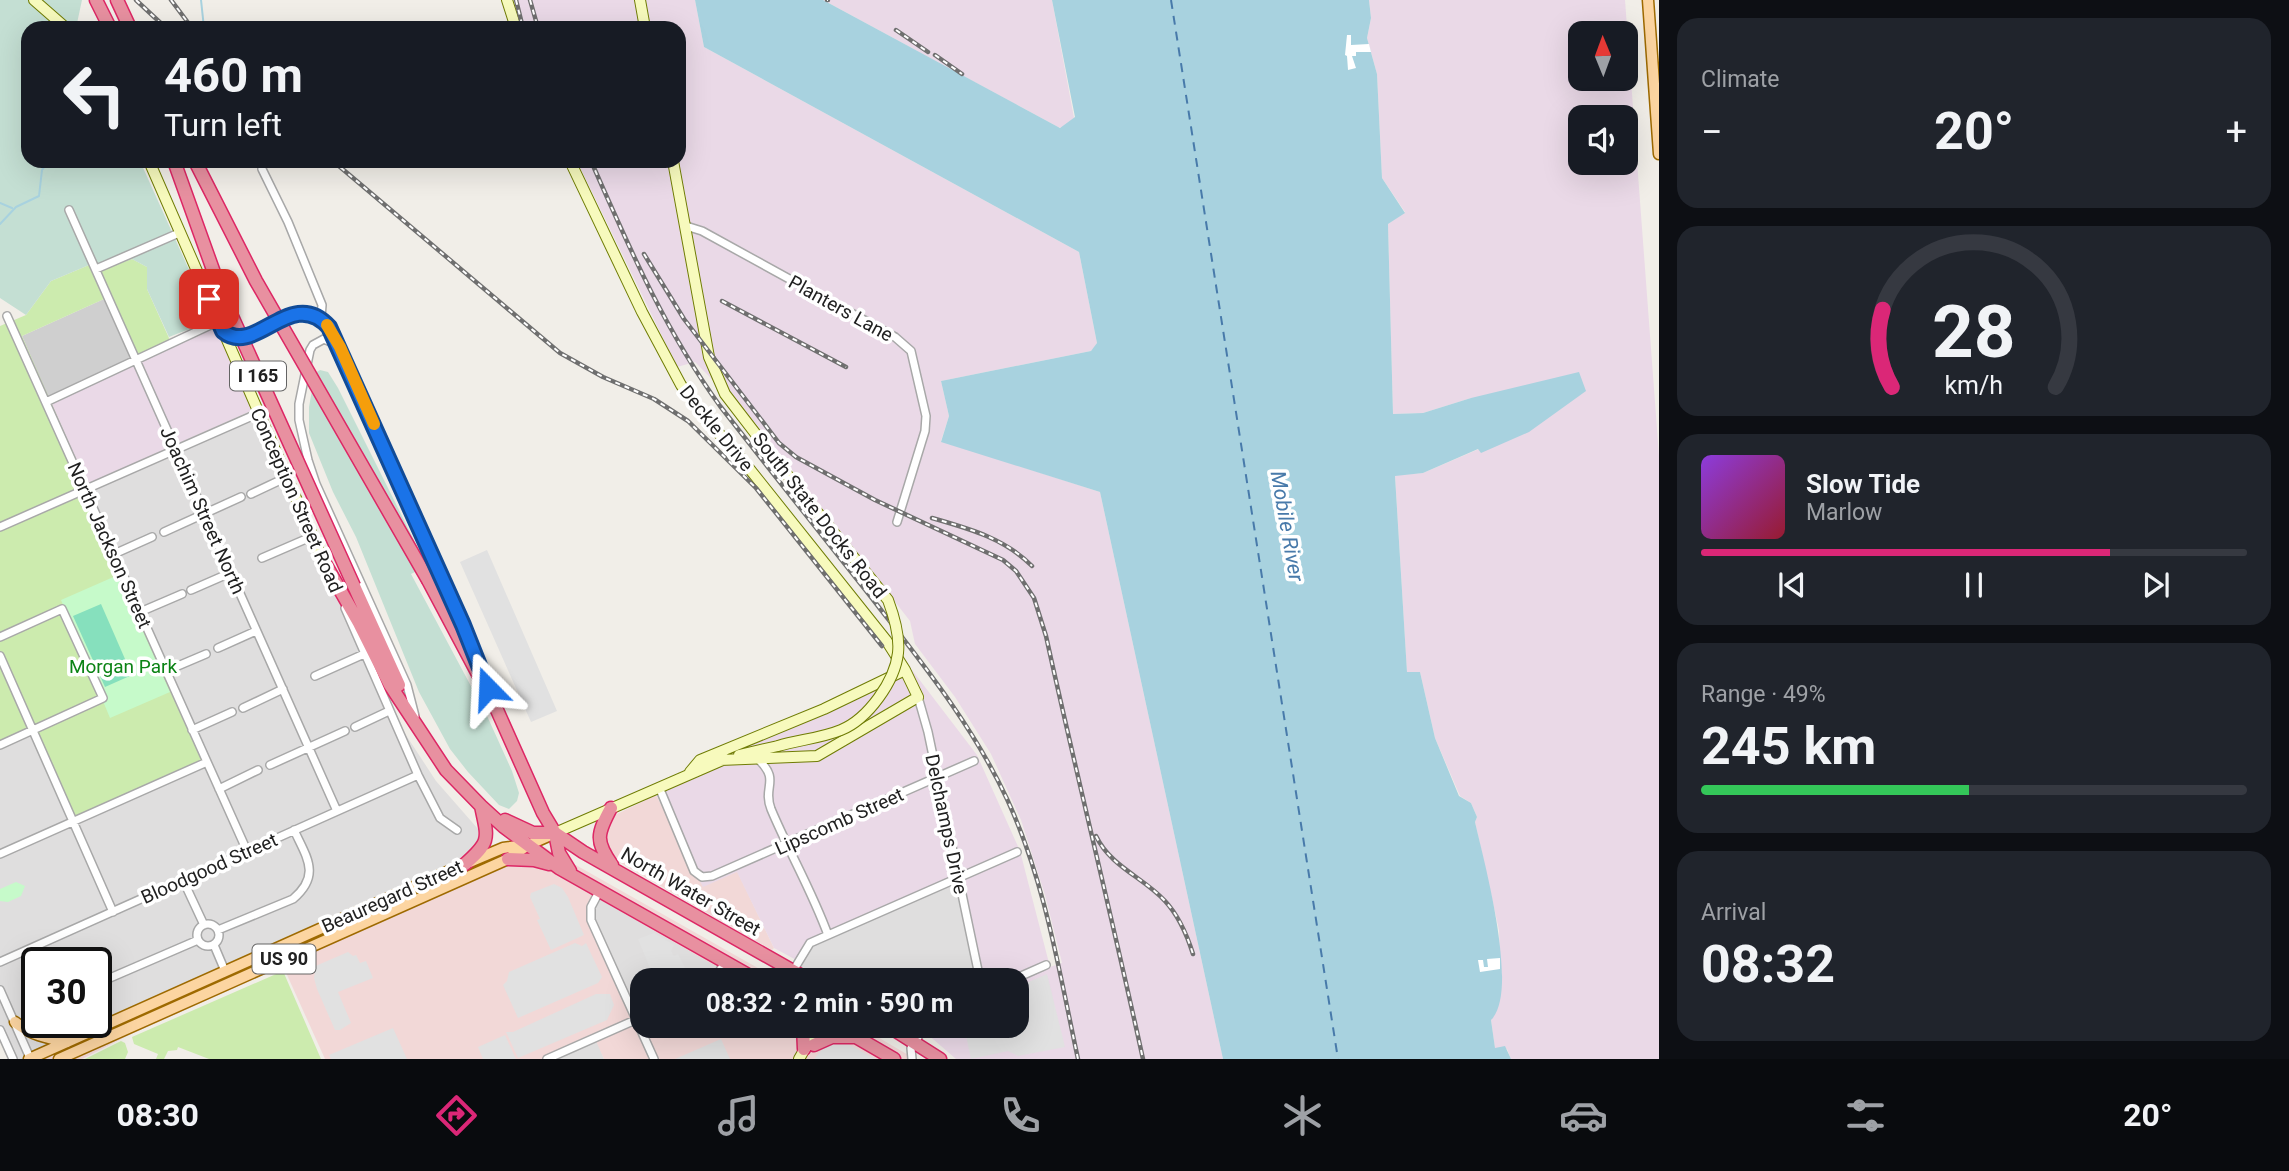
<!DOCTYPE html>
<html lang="en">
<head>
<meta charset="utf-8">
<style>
  body { margin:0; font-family:Roboto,sans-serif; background:#20242c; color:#f1f3f6; height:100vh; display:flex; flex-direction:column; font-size:26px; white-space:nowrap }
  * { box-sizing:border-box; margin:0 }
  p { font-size:23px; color:#9ea1a6 }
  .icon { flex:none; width:38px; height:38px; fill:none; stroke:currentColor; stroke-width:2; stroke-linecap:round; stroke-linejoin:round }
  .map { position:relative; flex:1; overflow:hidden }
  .panel { display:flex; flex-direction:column; gap:18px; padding:18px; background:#0d0f14; width:630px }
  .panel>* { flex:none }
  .banner { position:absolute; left:21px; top:21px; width:665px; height:147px; border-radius:21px; box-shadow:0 7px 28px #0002; background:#171b24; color:#f1f3f6; overflow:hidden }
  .needle { width:46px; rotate:359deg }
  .tools { position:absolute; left:1568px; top:21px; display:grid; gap:14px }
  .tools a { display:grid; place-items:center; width:70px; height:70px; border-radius:14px; background:#171b24; box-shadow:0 7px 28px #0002; font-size:35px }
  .speed { position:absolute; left:21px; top:947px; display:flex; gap:14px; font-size:35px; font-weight:700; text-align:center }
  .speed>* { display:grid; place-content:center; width:91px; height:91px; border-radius:50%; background:#171b24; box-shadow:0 7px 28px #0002; line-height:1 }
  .speed .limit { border:4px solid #111; border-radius:10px; background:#fff; color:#111 }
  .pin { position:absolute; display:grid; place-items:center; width:60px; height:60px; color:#fff; margin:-30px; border-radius:14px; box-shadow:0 4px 10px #0006 }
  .me { position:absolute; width:77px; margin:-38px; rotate:339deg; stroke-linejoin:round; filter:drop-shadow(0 0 5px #0008) }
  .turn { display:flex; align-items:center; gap:24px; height:147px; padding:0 28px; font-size:32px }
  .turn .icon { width:91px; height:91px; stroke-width:2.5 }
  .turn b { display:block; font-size:49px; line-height:60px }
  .big { font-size:52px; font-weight:700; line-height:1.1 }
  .panel .widget { flex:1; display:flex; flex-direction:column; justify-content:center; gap:10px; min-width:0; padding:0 24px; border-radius:21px; background:#20242c }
  .panel .dial { align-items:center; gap:0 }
  .dial svg { height:182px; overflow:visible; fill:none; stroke:#363941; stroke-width:7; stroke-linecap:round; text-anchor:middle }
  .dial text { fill:#f1f3f6; stroke:none }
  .song { display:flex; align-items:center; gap:21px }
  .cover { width:84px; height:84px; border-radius:10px; background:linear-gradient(135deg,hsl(270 70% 55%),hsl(350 70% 35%)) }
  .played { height:7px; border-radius:4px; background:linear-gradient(90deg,#db2777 75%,#363941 75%) }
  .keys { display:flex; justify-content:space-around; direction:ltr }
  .heat { display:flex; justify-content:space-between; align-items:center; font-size:38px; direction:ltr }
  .charge { height:10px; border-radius:5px; background:linear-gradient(90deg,#34c759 49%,#363941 0) }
  .trip { position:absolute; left:630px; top:968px; width:399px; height:70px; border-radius:21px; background:#171b24; box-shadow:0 7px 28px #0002; font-weight:700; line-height:70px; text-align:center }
  .menu { display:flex; height:112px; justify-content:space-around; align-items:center; background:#090b0e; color:#9ea1a6 }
  .menu .icon { width:49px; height:49px }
  .menu .active { color:#db2777 }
  .menu b { font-size:32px; color:#f1f3f6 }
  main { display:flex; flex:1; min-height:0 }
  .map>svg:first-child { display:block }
  .residential { fill:#dfdede; fill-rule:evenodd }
  .commercial { fill:#f2d8d7 }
  .industrial { fill:#ead9e7; fill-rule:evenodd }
  .religious { fill:#cfcfcf }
  .grass { fill:#ccebae }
  .wetland { fill:#c4dfd3 }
  .park { fill:#c6faca }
  .pitch { fill:#86e0bd }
  .parking { fill:#e1e1e1 }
  .water { fill:#a8d2df }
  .pier { fill:#fff }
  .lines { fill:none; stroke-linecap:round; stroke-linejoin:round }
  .stream { stroke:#a8d2df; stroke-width:2 }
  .ferry { stroke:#487aaa; stroke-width:2; stroke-dasharray:9 7; stroke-linecap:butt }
  .street-casing { stroke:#a8a8a8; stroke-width:10 }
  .secondary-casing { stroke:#6f7c04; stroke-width:12 }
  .primary-casing { stroke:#9e6a00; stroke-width:13 }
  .highway-casing { stroke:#dd2765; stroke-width:15 }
  .street { stroke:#fff; stroke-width:7 }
  .secondary { stroke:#f7fabd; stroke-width:10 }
  .primary { stroke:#fcd5a1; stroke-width:10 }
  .highway { stroke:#e890a0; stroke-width:12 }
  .rail-casing { stroke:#6f6f6f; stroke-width:4.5 }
  .rail { stroke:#fff; stroke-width:2; stroke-dasharray:5; stroke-linecap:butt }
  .secondary-bridge-casing { stroke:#6f7c04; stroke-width:12; stroke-linecap:butt }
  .highway-bridge-casing { stroke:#dd2765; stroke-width:15; stroke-linecap:butt }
  .secondary-bridge { stroke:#f7fabd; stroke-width:10 }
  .highway-bridge { stroke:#e890a0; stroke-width:12 }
  .route-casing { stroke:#114b97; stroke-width:18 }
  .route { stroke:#1a73e8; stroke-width:12 }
  .slow { stroke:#f59e0b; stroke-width:12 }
  .labels { text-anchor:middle; stroke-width:7; stroke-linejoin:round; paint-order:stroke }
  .shield { fill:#fff; stroke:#646464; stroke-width:2 }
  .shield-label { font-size:18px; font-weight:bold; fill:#212121 }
  .street-label { font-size:19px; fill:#212121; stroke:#fff }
  .park-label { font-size:19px; fill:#0b8315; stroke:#fff }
  .water-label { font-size:21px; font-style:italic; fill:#487aaa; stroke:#fff }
</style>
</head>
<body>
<main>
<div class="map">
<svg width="1659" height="1059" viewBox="0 0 1659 1059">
  <rect width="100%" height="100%" fill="#f1eee8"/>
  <path class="residential" d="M 259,413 L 402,729 L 436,781 L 478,829 L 478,841 L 462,858 L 465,864 L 28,1059 L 8,1059 L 0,1041 L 0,741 L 35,725 L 203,760 L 79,487 L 176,450 ZM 37,962 L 96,962 L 96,1022 L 37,1022 Z
    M 956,882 L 977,980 L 823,980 L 799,966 L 811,945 Z
    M 599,899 L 725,971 L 716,980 L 642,980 L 642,1020 L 597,1041 L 604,1059 L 544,1059 L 595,922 L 593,911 Z"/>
  <path class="commercial" d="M 656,795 L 703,886 L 737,871 L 774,948 L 772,950 L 612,858 L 601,836 L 611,817 Z
    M 544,847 L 779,980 L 716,980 L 724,971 L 599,899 L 593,911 L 595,922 L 638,1015 L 544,1059 L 325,1059 L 283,966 L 131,1034 L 82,1059 L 43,1059 L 506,854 Z
    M 642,1020 L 642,1026 L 859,1026 L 915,1059 L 604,1059 L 596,1041 Z"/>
  <path class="industrial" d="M 514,0 L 695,0 L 704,47 L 1079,252 L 1097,343 L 1095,347 L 1091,351 L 941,381 L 949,416 L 941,441 L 1100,492 L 1223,1059 L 956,1059 L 926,1033 L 930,1026 L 1017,1026 L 1017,980 L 977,980 L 956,883 L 811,945 L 800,962 L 774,948 L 737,872 L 703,887 L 652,786 L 912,670 L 977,755 L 1020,851 L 1050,967 L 1062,963 L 1045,895 L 1021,820 L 991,754 L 955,697 L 915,644 L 910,621 L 758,426 L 695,362 L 677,367 L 577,161 L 679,161 L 679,28 L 523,28 Z
    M 823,0 L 1052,0 L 1074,118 L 1062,128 L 1058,127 Z
    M 1369,0 L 1625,0 L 1659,456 L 1659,1059 L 1511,1059 L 1507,1049 L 1495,1049 L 1491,1020 L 1501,991 L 1499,930 L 1475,822 L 1477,817 L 1471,803 L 1460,796 L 1435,738 L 1420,672 L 1407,673 L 1395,475 L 1423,473 L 1479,449 L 1481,452 L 1471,398 L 1423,413 L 1393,414 L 1388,224 L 1405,212 L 1382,178 L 1377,74 L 1367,38 L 1371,18 ZM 1580,33 L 1626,33 L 1626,79 L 1580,79 ZM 1580,117 L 1626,117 L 1626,163 L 1580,163 Z
    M 216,327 L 253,410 L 87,484 L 51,404 Z"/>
  <path class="religious" d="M 104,299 L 135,365 L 51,404 L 22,336 Z"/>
  <path class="grass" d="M 132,259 L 147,267 L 147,289 L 173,347 L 135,365 L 104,299 L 22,336 L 87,484 L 79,487 L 203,760 L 75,817 L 35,726 L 0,741 L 0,326 L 26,315 L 51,281 L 89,265 L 93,273 Z
    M 283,971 L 321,1059 L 209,1059 L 178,1047 L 177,1050 L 168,1051 L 164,1059 L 156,1059 L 158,1054 L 134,1044 L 132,1037 Z
    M 121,1041 L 125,1043 L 128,1052 L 125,1059 L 85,1059 Z"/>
  <path class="wetland" d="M 0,0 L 82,0 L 76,28 L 28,28 L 28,161 L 140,161 L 204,303 L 197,326 L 169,337 L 147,289 L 147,267 L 132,259 L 93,273 L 89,265 L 51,281 L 26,315 L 0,298 Z
    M 320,370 L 328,372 L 338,388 L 427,566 L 411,574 L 488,718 L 512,771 L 519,793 L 517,801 L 509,809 L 499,805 L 468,772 L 450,749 L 419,692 L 356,537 L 333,492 L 309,433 L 309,407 L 315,373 Z"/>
  <path class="park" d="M 118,575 L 170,692 L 110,718 L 61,600 Z
    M 16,882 L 25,886 L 21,896 L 8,902 L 0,901 L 0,889 Z"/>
  <path class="pitch" d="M 101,604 L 132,675 L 105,687 L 73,616 Z"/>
  <path class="parking" d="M 487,550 L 557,711 L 531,722 L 460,562 Z
    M 554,884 L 562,888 L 568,897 L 584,935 L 551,950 L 537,920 L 540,919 L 530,897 L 531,893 Z
    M 654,933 L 674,945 L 671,951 L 674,956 L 678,954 L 691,980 L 655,980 L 638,939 Z
    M 575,943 L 582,946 L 586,943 L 602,977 L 598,983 L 518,1018 L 503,985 L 507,981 L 509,972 Z
    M 348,952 L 353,956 L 356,955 L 360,963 L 366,961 L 373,978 L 338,992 L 351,1023 L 340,1030 L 335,1030 L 317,989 L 314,978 L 315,972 L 311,968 Z
    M 1047,974 L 1065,1047 L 1018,1056 L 1008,1051 L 971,1059 L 964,1026 L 1017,1026 L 1017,987 Z
    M 596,994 L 610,994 L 614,1005 L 607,1020 L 518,1058 L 506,1032 L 513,1032 Z
    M 393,1028 L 407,1059 L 331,1059 L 329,1055 Z
    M 505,1035 L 516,1059 L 483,1059 L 478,1047 Z
    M 721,1039 L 730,1059 L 675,1059 Z
    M 836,1042 L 848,1044 L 876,1059 L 814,1059 L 824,1047 Z"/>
  <path class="water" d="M 695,0 L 823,0 L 1060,128 L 1075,117 L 1052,0 L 1369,0 L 1371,18 L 1367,38 L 1377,74 L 1382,178 L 1405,213 L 1388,224 L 1393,414 L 1423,413 L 1471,398 L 1579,372 L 1586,391 L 1529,432 L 1481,453 L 1478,449 L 1423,473 L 1395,476 L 1407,672 L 1420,672 L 1435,738 L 1459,796 L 1471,803 L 1477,817 L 1475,822 C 1484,861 1520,992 1491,1020 L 1495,1048 L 1505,1046 L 1511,1059 L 1223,1059 L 1100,492 L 941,442 L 949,416 L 941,381 L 1091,351 L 1097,343 L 1079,252 L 704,47 Z"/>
  <path class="pier" d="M 1347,35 L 1351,35 L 1351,45 L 1369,44 L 1371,52 L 1356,52 L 1356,56 L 1352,56 L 1356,68 L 1348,70 L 1347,56 L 1345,55 Z
    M 1500,958 L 1500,969 L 1480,972 L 1478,960 L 1483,960 L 1484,967 L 1488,967 L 1487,959 Z"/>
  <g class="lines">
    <path class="stream" d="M 201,0 L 204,28
      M 0,203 L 12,208
      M 0,224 L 16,207 L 39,196 L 42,170 L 49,161"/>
    <path class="ferry" d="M 1171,0 L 1338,1059"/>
    <defs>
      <path id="street" d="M 262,169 L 288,222 L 322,305 L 321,318
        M 69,210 L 337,811
        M 686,226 L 702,231 L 895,337 L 911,351 L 926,416 L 925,431 L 897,522
        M 96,269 L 179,233
        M 7,316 L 247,851
        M 223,332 C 256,357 291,285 329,327 L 448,589 L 481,670
        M 339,346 L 324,339 L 313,345 L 310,350 L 299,404 L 299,420 L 308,460 L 316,484 L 407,685 L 415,716
        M 46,402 L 219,321
        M 251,494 L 287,477
        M 0,527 L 259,413
        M 164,532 L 241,497
        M 114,554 L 152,537
        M 262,558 L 313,536
        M 191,590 L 230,573
        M 345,608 L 418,775 L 440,818 L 457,830
        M 140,612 L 182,594
        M 0,637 L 62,609 L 103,698 L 0,745
        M 218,648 L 256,631
        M 0,656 L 113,912
        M 166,671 L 206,654
        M 315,676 L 364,654
        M 918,697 L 928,732 L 980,980
        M 243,708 L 283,689
        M 355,727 L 389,711
        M 192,730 L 232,712
        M 758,759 C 781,781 762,786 771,809 C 789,852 812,891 828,935
        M 270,765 L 345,731
        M 659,787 L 694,871 L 702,877 L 712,876 L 974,761
        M 219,789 L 258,770
        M 0,854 L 207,762
        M 183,880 L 204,925
        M 600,890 L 591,907 L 591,920 L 654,1059
        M197 935a11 11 0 1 1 22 0a11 11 0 1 1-22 0Z
        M 218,930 L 293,899 C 321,875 307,858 294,830
        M 214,945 L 225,971
        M 36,946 L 44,962
        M 0,962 L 418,775
        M 793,971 L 810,943 L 1017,852
        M 714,980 L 725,962
        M 1012,980 L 1046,965
        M 96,984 L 198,940
        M 0,990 L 30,1058
        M 0,1030 L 13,1059
        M 547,1059 L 642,1017
        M 912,1059 L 911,1048 L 925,1026"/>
      <path id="secondary" d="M 34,0 L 66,28
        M 507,0 L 516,28
        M 640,0 L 645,28
        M 149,161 L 323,560
        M 570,161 L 642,312 L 681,385 L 704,418 L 732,447 L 886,640 L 905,670 L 918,697 L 817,756 L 720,760
        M 673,161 L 709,357 L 725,394 L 785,472
        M 739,755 L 778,746
        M 690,772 L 700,760 L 824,709 L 905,670
        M 555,833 L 725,759
        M 799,1059 L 818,1026"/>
      <path id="primary" d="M 1648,0 L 1659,154
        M 15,1022 C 31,1035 46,1038 67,1042
        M 29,1059 L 465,864 L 503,848 L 525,845
        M 59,1059 L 508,859 L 528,845 L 553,834"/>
      <path id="highway" d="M 96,0 L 110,28
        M 117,0 L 130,28
        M 323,560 L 359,623 L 390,685 L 446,770 L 481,806 L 504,827 L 559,868 L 757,980
        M 428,580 L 497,710 L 543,813 L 555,833 L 583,852 L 809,980
        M 354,586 L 399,685
        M 611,808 C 597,834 595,841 612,865
        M 505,820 L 533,833 L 555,833
        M 555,833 L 559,853 L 570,871
        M 508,859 L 534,860 L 549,864
        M 465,864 C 491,841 488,839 481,806
        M 803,1026 L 804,1049
        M 837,1026 L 894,1059
        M 888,1026 L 940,1059
        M 814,1045 L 832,1037 L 854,1037"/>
    </defs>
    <use href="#street" class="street-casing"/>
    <use href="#secondary" class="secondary-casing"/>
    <use href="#primary" class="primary-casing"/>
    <use href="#highway" class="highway-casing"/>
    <use href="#street" class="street"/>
    <use href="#secondary" class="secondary"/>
    <use href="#primary" class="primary"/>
    <use href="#highway" class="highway"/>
    <defs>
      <path id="rail" d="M 136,0 L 166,28
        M 171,0 L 192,28
        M 516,0 L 523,28
        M 530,0 L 538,28
        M 827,0 L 828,0
        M 896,30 L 928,52
        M 935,55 L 962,74
        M 333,161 L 560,353 L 603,377 L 654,399 L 688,421 L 756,488 L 882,646
        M 591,161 C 629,247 664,329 720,406 C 770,470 820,533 871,597 C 921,662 972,724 1007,799 C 1045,881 1059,971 1078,1059
        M 644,254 L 684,319 L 779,443 L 796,457 L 875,500 L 1003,560 L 1016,571 L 1034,598 L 1046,636 C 1077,777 1112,917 1143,1059
        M 722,301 L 846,367
        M 932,518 C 970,529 1004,538 1032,566
        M 1096,836 C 1111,867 1143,877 1165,901 C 1179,916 1187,935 1193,954"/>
    </defs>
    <use href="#rail" class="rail-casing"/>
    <use href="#rail" class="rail"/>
    <defs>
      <path id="secondary-bridge" d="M 778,746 C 798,740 822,738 841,730 C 868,719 895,681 898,653 C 900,635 894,616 888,600 L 785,472"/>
      <path id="highway-bridge" d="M 174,161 L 221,292 L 354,586
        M 195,161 L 256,281 L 428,580"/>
    </defs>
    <use href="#secondary-bridge" class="secondary-bridge-casing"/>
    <use href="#highway-bridge" class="highway-bridge-casing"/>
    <use href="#secondary-bridge" class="secondary-bridge"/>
    <use href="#highway-bridge" class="highway-bridge"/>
  </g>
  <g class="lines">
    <defs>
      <path id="route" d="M 209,299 L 223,331 C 255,358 291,285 329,327 L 463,625 L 488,688"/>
    </defs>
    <use href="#route" class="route-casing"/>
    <use href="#route" class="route"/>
    <path class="slow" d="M 327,325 L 340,347 L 374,424"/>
  </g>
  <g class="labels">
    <g class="shield">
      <rect x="230" y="361.5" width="56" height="29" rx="5"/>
      <rect x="252.5" y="944.5" width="63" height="29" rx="5"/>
    </g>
    <g class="shield-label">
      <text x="258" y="382">I 165</text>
      <text x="284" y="965">US 90</text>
    </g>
    <g class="street-label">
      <text transform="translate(841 308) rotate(29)" y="7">Planters Lane</text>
      <text transform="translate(717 428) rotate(51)" y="7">Deckle Drive</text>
      <text transform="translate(297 500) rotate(66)" y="7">Conception Street Road</text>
      <text transform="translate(203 510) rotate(66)" y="7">Joachim Street North</text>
      <text transform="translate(820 515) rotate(52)" y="7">South State Docks Road</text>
      <text transform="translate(110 545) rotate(66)" y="7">North Jackson Street</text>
      <text transform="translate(839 821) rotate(-24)" y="7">Lipscomb Street</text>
      <text transform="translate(947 824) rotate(78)" y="7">Delchamps Drive</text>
      <text transform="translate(209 868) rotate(-24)" y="7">Bloodgood Street</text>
      <text transform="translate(691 891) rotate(30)" y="7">North Water Street</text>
      <text transform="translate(392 896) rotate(-24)" y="7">Beauregard Street</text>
    </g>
    <g class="park-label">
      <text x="123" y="673">Morgan Park</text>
    </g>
    <g class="water-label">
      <text transform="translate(1287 526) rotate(80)" y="7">Mobile River</text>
    </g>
  </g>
</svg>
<div class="tools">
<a><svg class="needle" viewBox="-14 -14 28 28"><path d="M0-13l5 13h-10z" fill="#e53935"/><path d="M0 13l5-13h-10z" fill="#9ea1a6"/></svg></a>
<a><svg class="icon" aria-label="sound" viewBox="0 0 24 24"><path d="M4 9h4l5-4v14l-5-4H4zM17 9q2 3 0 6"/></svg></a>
</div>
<div class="speed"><div class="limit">30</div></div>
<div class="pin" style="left:209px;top:299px;background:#d93025"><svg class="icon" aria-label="arrive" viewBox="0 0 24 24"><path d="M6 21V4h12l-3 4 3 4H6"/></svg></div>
<svg class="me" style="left:488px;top:688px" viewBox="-20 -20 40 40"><path d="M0-17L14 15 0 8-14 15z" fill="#1a73e8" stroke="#fff" stroke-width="4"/></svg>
<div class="trip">08:32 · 2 min · 590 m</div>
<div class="banner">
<div class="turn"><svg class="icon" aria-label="left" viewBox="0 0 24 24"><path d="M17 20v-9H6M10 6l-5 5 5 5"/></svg><div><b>460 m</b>Turn left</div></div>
</div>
</div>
<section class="panel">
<div class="widget"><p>Climate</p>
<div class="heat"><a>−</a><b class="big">20°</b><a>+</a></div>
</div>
<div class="widget dial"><svg viewBox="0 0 100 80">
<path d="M14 69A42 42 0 1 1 86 69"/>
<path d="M14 69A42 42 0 0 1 10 35" stroke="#db2777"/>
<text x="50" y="56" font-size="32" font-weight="700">28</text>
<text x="50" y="72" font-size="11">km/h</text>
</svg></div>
<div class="widget">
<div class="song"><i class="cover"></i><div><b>Slow Tide</b><p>Marlow</p></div></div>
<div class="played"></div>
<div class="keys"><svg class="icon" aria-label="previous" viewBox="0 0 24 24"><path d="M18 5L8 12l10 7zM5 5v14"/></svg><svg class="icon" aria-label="pause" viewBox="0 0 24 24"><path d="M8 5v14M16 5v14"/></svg><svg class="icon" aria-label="next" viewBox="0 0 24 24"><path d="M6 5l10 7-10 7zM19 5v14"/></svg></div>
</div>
<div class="widget"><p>Range · 49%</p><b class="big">245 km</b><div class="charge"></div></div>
<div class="widget"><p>Arrival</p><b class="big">08:32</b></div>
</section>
</main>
<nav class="menu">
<b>08:30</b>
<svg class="icon active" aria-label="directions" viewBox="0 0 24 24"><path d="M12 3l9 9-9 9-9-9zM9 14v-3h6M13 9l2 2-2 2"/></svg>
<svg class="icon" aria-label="music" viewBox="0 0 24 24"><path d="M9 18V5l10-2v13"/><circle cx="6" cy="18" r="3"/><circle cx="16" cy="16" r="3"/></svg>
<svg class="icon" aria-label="phone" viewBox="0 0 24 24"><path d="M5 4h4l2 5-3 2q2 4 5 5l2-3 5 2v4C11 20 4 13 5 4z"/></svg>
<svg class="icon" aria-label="climate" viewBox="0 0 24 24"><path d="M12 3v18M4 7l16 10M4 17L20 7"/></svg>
<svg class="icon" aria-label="car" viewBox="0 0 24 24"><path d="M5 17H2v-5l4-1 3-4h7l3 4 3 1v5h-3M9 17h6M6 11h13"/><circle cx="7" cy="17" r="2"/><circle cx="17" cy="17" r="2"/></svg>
<svg class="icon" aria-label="filters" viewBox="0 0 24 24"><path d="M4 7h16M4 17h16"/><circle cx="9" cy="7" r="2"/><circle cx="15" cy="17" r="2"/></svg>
<b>20°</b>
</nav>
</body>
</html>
